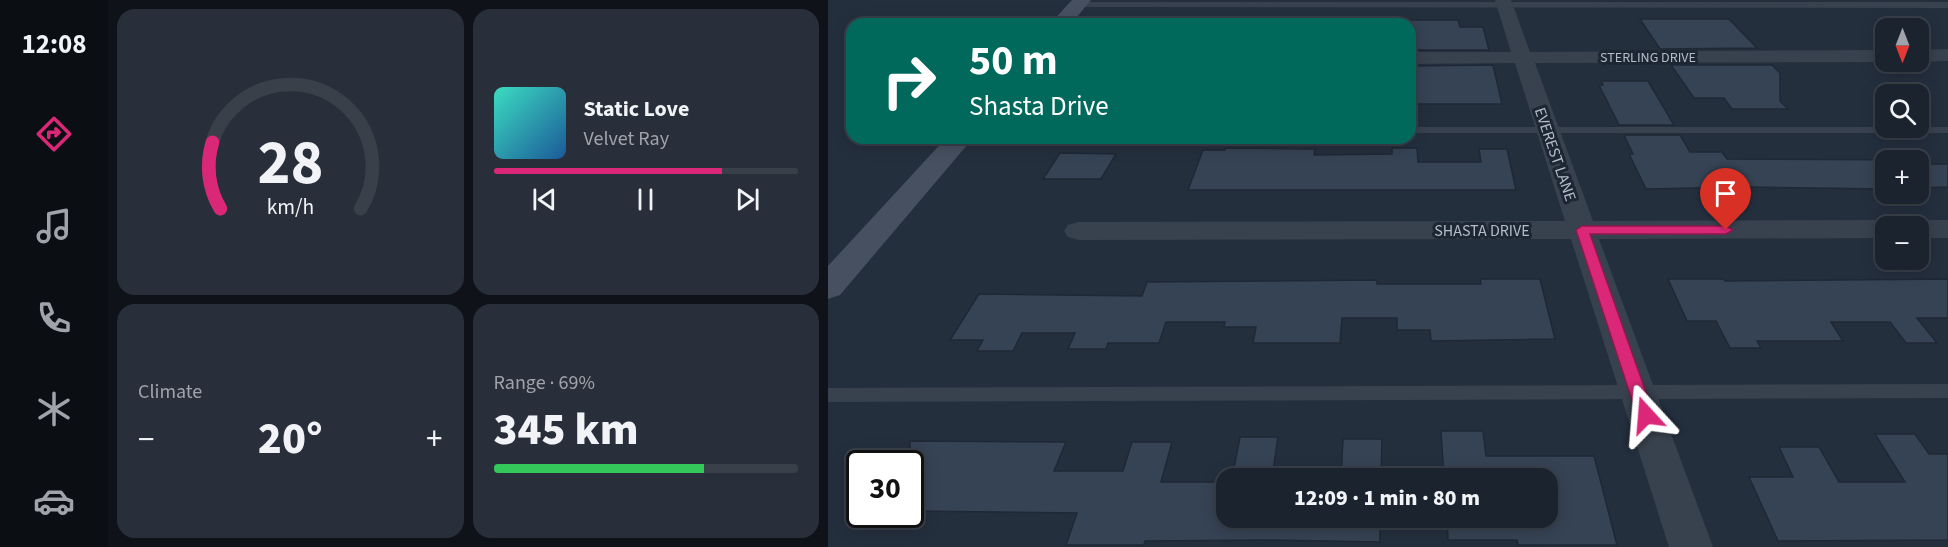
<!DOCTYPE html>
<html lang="en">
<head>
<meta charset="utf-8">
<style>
  body { margin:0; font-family:"Source Sans 3",sans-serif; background:#282f3a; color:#f1f3f6; height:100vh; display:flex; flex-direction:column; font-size:22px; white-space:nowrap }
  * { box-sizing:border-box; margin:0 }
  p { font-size:20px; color:#a0a4aa }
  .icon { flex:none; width:33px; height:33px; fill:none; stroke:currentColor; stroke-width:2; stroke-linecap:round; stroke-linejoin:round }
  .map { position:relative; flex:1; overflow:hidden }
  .side { display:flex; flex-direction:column; gap:9px; padding:9px; background:#0f1319; width:720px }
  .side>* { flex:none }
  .guide { position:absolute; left:18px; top:18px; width:570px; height:126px; border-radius:18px; box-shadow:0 3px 15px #0003,0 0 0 2px #39404a; background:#00695c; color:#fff; overflow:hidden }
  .needle { width:39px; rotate:180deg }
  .tools { position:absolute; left:1047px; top:18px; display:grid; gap:12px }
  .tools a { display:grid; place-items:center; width:54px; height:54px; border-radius:12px; background:#1b232e; box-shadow:0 3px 15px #0003,0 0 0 2px #39404a; font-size:30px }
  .speed { position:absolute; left:18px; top:450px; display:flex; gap:12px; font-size:30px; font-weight:700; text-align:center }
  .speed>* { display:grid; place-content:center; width:78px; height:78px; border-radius:50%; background:#1b232e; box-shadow:0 3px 15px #0003,0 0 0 2px #39404a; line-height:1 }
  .speed .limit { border:3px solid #111; border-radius:9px; background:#fff; color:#111 }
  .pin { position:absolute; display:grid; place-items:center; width:51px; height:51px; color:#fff; margin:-62px -26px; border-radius:50% 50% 50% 0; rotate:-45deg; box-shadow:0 0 6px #0007 }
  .pin .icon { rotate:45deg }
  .me { position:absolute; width:66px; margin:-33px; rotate:341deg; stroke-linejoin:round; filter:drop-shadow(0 0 4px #0008) }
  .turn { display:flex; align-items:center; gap:21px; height:126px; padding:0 24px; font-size:27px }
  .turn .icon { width:78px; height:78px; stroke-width:2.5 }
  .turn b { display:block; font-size:42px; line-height:51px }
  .big { font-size:45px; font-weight:800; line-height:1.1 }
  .side .card { flex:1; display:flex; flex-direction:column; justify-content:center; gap:9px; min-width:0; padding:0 21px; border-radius:18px; background:#282f3a }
  .side .dial { align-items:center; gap:0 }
  .dial svg { height:156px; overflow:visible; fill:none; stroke:#39404a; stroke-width:7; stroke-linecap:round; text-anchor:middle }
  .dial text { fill:#f1f3f6; stroke:none }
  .song { display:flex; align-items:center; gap:18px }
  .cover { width:72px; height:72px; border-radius:9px; background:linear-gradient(135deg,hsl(170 70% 55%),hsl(210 70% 35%)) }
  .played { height:6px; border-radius:3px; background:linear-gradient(90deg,#db2777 75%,#39404a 75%) }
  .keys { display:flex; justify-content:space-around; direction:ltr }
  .heat { display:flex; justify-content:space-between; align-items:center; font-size:33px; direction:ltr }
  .charge { height:9px; border-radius:4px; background:linear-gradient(90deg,#34c759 69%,#39404a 0) }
  .side .tiles { flex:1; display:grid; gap:9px; grid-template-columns:repeat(2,1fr) }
  .trip { position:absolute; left:388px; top:468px; width:342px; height:60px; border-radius:18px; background:#1b232e; box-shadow:0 3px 15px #0003,0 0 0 2px #39404a; font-weight:800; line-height:60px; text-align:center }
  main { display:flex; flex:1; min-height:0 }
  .tab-bar { display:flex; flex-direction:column; width:108px; justify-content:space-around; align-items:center; background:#0b0e12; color:#a0a4aa }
  .tab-bar .icon { width:42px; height:42px }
  .tab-bar .active { color:#db2777 }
  .tab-bar b { font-size:27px; color:#f1f3f6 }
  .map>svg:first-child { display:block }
  .building { fill:#364354; stroke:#1f2835; stroke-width:1.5 }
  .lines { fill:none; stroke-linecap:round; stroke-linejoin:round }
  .service { fill:#38414e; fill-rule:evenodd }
  .minor { fill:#38414e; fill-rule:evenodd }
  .secondary { fill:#465061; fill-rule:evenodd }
  .route { fill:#db2777; stroke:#8e194d; stroke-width:1.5 }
  .labels { text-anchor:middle; stroke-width:6; stroke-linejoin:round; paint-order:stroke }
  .far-street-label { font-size:14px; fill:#b4bcc9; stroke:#1d2633 }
  .street-label { font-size:16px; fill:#b4bcc9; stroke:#1d2633 }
</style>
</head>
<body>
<main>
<nav class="tab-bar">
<b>12:08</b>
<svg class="icon active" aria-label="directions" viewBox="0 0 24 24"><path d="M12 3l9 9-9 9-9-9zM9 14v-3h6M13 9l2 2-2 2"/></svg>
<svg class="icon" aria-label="music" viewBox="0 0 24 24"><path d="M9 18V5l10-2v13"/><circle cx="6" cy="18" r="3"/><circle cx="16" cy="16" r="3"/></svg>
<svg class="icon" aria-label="phone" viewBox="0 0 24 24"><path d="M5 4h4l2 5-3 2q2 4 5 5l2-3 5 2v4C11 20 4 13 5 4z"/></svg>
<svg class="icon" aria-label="climate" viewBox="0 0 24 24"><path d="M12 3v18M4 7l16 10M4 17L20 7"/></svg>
<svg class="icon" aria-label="car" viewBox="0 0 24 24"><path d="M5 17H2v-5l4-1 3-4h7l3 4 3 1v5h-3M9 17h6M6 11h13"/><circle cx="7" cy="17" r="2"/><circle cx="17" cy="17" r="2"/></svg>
</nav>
<section class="side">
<div class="tiles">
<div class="card dial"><svg viewBox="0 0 100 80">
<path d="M14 69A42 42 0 1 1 86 69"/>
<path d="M14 69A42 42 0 0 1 10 35" stroke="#db2777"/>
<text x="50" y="56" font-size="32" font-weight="700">28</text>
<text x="50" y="72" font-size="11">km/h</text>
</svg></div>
<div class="card">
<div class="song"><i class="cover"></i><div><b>Static Love</b><p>Velvet Ray</p></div></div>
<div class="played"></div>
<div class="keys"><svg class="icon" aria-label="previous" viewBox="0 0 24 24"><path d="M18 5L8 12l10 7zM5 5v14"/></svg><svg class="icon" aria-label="pause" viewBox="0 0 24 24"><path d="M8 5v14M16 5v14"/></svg><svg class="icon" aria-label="next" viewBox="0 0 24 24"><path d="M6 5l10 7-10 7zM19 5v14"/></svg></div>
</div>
<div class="card"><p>Climate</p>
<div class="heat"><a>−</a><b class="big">20°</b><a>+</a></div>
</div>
<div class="card"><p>Range · 69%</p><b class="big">345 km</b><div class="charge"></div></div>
</div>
</section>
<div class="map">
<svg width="1120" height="547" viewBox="0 0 1120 547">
  <rect width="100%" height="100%" fill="#242f3e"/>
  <path class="building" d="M 812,19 L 901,19 L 929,48 L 832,49 Z
    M 582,20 L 630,20 L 632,27 L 655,27 L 661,50 L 582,50 Z
    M 665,65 L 674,104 L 582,104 L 582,66 Z
    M 843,65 L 944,65 L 952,73 L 952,101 L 960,109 L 904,109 L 896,98 L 866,98 Z
    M 773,81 L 820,81 L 846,125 L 791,125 L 771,85 L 775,85 Z
    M 796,135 L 852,135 L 862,152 L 894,152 L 899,159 L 1098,160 L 1102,164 L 1120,164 L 1120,187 L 1090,188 L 1090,160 L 1058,160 L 1057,189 L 918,187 L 818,189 L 801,154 L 805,154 Z
    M 397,148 L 487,149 L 486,155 L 564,154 L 564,148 L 589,148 L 590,162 L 653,162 L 651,149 L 679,149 L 688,190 L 360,190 L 375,150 L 397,150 Z
    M 232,153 L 288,154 L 273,179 L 215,179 Z
    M 652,279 L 712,279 L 727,339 L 603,341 L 602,330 L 569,330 L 569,318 L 514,318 L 512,343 L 425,343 L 428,327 L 396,327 L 397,322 L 338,322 L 331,343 L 280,343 L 278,349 L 240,349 L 247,333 L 194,333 L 185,351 L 149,351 L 155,340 L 122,340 L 151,294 L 314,296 L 319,282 L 549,280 L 549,284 L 653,284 Z
    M 840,279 L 895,279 L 897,281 L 1120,279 L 1120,318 L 1089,318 L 1109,343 L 1078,343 L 1062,322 L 1003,322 L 1015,341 L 929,341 L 933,348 L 902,348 L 888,321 L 859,321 Z
    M 613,431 L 655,431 L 658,456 L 766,456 L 789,545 L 690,545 L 689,540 L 620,540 L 619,518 L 720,518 L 720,478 L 616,478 Z
    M 1047,434 L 1087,434 L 1101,454 L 1120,454 L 1120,540 L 950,541 L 921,477 L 965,477 L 951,447 L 991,447 L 1011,482 L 1077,482 Z
    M 412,437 L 450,437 L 444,478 L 404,478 Z
    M 515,439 L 554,439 L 553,478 L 513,478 Z
    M 82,441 L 238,442 L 226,471 L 295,471 L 304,442 L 344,442 L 333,482 L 399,482 L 399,518 L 552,518 L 552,542 L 436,540 L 317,541 L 316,545 L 238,545 L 249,513 L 82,511 Z"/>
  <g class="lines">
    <path class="service" d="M 249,2 L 1120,2 L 1120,8 L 246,7 L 245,5 Z
      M 582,127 L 1120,127 L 1120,133 L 582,133 Z
      M 1120,384 L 1120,398 L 0,402 L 0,388 Z"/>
    <path class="minor" d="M 667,0 L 683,0 L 702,52 L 1058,50 L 1058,62 L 707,63 L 765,221 L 1058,220 L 1068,223 L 1070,226 L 1058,226 L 1058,238 L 771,239 L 885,547 L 841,547 L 743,239 L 250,240 L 240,237 L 236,231 L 240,225 L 250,222 L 737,221 L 687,63 L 582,64 L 582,52 L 683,52 Z
      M 1120,49 L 1120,61 L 1090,62 L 1089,62 L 1090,62 L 1090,50 Z
      M 1090,220 L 1120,220 L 1120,238 L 1090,238 L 1090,226 L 1078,226 L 1080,223 Z"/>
    <path class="secondary" d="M 244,0 L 263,0 L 243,24 L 222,24 Z
      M 118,138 L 145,138 L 12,295 L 0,299 L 0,266 Z"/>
  </g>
  <path class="route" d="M 754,226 L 898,226 L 905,230 L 898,234 L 762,234 L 826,415 L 824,420 L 818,423 L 812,420 L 809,415 L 748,230 Z"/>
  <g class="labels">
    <g class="far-street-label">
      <text x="820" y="62">STERLING DRIVE</text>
    </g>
    <g class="street-label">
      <text transform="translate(728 154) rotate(71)" y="6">EVEREST LANE</text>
      <text x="654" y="236">SHASTA DRIVE</text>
    </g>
  </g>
</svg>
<div class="tools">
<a><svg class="needle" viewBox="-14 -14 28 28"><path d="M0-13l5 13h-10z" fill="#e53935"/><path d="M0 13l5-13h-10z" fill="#a0a4aa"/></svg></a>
<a><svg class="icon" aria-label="search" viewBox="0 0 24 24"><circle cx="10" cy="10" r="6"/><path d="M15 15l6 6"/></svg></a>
<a>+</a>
<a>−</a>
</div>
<div class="speed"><div class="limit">30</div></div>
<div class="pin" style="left:898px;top:230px;background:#d93025"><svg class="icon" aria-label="arrive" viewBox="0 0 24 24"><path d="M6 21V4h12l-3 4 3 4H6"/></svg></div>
<svg class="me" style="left:818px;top:415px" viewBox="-20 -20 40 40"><path d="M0-17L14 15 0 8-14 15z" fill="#db2777" stroke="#fff" stroke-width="4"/></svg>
<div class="trip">12:09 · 1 min · 80 m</div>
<div class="guide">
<div class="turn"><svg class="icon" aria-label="right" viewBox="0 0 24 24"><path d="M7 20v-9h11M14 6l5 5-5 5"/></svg><div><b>50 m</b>Shasta Drive</div></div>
</div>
</div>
</main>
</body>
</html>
